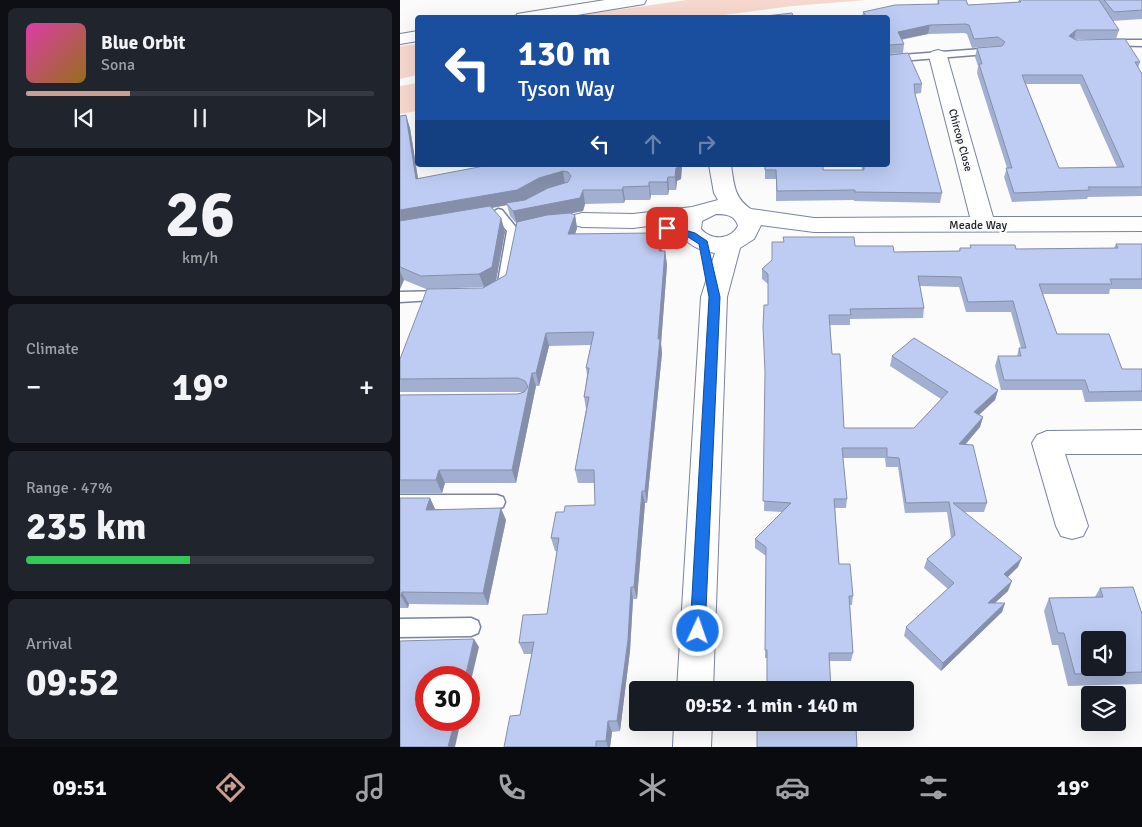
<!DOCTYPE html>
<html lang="en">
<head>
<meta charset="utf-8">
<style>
  body { margin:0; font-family:Signika,sans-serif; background:#20242c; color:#f1f3f6; height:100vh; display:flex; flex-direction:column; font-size:19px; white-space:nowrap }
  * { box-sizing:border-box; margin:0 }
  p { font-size:16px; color:#9ea1a6 }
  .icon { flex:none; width:28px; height:28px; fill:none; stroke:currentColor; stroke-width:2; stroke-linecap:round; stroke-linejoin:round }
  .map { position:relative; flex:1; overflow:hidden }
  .details { display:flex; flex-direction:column; gap:8px; padding:8px; background:#0d0f14; width:400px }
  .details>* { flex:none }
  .top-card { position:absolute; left:15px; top:15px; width:475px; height:152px; border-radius:5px; box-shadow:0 5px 20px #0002; background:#1a4fa0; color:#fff; overflow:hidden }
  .controls { position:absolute; left:681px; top:631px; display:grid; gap:10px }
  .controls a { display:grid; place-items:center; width:45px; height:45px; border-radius:5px; background:#171b24; box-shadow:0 5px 20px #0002; font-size:25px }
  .speed { position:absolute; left:15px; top:666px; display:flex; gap:10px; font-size:25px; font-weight:700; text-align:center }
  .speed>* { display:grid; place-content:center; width:65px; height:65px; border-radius:50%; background:#171b24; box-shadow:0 5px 20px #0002; line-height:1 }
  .speed .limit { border:8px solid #d22; background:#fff; color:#111 }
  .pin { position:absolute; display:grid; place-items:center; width:42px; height:42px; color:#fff; margin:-21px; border-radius:10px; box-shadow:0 2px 8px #0006 }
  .me { position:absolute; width:55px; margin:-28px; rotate:3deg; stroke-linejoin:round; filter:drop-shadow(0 0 4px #0008) }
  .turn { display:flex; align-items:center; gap:18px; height:105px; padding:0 20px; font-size:22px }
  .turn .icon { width:65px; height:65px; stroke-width:2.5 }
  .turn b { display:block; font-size:35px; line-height:42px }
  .lanes { display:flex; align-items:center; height:48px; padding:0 20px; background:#0003; justify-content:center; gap:25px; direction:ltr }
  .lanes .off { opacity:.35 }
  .big { font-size:38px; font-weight:700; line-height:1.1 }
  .details .tile { flex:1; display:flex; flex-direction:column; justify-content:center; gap:8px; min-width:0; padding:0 18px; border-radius:8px; background:#20242c }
  .details .dial { align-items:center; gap:0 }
  .dial b { font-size:65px; line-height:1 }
  .song { display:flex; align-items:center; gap:15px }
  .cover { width:60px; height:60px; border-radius:8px; background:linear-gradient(135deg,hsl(320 70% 55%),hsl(40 70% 35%)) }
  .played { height:5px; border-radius:2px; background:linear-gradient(90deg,#cb9e92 30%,#363941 30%) }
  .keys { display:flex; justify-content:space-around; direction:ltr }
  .heat { display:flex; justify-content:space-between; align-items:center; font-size:28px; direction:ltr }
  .charge { height:8px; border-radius:4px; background:linear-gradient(90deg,#34c759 47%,#363941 0) }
  .trip { position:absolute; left:229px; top:681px; width:285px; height:50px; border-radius:5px; background:#171b24; box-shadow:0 5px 20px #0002; font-weight:700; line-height:50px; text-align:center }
  .dock { display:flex; height:80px; justify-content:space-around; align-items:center; background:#090b0e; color:#9ea1a6 }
  .dock .icon { width:35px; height:35px }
  .dock .selected { color:#cb9e92 }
  .dock b { font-size:22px; color:#f1f3f6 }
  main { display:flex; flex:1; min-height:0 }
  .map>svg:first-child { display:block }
  .green { fill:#f7d8cf }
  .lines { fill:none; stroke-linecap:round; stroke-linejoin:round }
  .service-casing { stroke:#7983a0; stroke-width:3 }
  .minor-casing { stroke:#7983a0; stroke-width:2 }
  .tertiary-casing { stroke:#7983a0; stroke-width:2 }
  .service { fill:#fff; fill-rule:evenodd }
  .minor { fill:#fff; fill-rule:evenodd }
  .tertiary { fill:#fff; fill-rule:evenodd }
  .wall { fill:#a3afd1; fill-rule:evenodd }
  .shaded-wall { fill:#858faa }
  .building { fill:#beccf3; stroke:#858faa; fill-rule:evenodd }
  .route { fill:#1a73e8; stroke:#114b97 }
  .labels { text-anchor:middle; stroke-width:4.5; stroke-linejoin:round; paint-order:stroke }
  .far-street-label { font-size:11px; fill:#202430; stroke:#fbfbfb }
  .street-label { font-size:12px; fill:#202430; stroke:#fbfbfb }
</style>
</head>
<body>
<main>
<section class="details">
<div class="tile">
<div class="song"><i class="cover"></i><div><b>Blue Orbit</b><p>Sona</p></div></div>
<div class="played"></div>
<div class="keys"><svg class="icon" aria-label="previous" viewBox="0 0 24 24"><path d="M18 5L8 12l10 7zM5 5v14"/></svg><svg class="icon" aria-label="pause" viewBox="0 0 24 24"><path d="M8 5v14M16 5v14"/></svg><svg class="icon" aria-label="next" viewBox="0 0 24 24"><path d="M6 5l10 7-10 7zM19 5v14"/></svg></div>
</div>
<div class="tile dial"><b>26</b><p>km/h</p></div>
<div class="tile"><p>Climate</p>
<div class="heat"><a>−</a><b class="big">19°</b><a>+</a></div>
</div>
<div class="tile"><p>Range · 47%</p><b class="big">235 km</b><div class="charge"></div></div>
<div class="tile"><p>Arrival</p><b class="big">09:52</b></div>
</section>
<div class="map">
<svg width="742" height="747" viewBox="0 0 742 747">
  <rect width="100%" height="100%" fill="#fbfbfb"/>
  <path class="green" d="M 287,0 L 467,0 L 393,6 L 301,18 L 166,17 Z
    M 18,44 L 17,75 L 0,79 L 0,46 Z
    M 17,83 L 17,111 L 0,114 L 0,86 Z"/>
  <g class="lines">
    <defs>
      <path id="service" d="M 709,40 L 742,40 L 742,46 L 705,45 L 705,41 Z
        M 595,48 L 600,51 L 599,53 L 488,62 L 488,56 Z
        M 98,209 L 102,210 L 119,231 L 111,284 L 109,287 L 94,295 L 89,293 L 87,290 L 98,282 L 107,231 L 92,213 Z
        M 45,291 L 50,293 L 52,296 L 50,299 L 0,302 L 0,292 Z
        M 0,495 L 97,495 L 103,497 L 105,502 L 103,507 L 97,509 L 0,509 Z
        M 71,618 L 78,621 L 80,627 L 78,633 L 71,636 L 0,637 L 0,619 Z"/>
      <path id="minor" d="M 538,50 L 545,52 L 547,56 L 593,217 L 742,217 L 742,231 L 414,232 L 361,225 L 354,239 L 340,248 L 327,297 L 313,690 L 277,690 L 301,297 L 315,253 C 298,251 287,244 277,230 L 279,222 L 233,228 L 182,227 L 174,225 L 170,220 L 174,215 L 182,213 L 233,214 L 292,207 L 318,200 L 314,193 L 309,165 L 331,165 C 334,184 334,198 351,209 L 414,218 L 570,217 L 529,56 L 531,52 ZM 316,214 C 326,214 335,215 338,226 C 330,240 312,241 301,229 L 302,221 Z
        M 742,430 L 742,454 L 665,454 L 688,526 L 683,536 L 672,539 L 661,536 L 656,526 L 632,443 L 637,435 L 647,431 Z
        M 274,722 L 312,722 L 311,747 L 273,747 Z"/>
      <path id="tertiary" d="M 205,0 L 246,0 L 244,4 L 238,5 L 159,18 L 115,18 L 117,14 L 123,13 Z
        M 18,31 L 18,41 L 0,44 L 0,34 Z"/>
    </defs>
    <use href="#service" class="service-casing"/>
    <use href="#minor" class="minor-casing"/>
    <use href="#tertiary" class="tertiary-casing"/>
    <use href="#service" class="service"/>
    <use href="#minor" class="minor"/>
    <use href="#tertiary" class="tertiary"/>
  </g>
  <path class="wall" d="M 538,0 L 566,0 L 568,5 L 618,2 L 619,0 L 742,0 L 742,19 L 712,21 L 719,30 L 716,39 L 675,39 L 740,62 L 738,68 L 742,74 L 742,196 L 688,197 L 687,199 L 612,202 L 604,177 L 607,168 L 577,73 L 578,66 L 575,57 L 577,48 L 596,46 L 572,48 L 567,34 L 564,33 L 528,34 L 501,40 L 504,44 L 503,53 L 489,54 L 522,84 L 521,93 L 515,94 L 542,193 L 540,203 L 454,201 L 454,200 L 376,201 L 376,179 L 365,179 L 365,165 L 423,170 L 462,170 L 461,165 L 488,165 L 488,18 L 462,18 L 463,12 L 537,4 ZM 626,84 L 680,84 L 717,167 L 659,168 Z
    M 0,116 L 10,128 L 18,178 L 282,165 L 281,179 L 277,181 L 276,190 L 269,190 L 268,195 L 251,195 L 250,200 L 225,200 L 224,203 L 185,204 L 183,211 L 171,213 L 175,215 L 177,228 L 175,234 L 252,238 L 262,251 L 265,251 L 267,265 L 261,344 L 262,353 L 247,503 L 245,503 L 237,599 L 233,599 L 230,651 L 220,731 L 212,732 L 210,747 L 104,747 L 120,715 L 132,654 L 124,654 L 119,643 L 147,614 L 157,551 L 155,551 L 151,538 L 164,512 L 195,505 L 195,483 L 178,483 L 175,470 L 186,409 L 184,397 L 187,375 L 186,368 L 191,345 L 149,346 L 139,386 L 136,386 L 116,483 L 45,483 L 42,493 L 0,493 L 0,395 L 118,394 L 123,392 L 0,392 L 0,359 L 84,287 L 26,289 L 4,280 L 0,289 ZM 107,205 L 110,216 L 117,224 L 106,275 L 96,280 L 105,232 L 101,218 L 92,208 Z
    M 716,244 L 742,244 L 742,289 L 710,289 L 709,294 L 643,294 L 657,334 L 722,369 L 742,369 L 742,401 L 685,402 L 682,390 L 601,390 L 595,366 L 598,356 L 617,356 L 619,348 L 621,348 L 611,312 L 566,312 L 559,287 L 520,286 L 524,308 L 523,318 L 450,319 L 450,325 L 430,325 L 432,354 L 444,428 L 514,428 L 541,399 L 490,366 L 492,356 L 598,390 L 595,400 L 579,415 L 583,417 L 580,427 L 565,445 L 587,503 L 584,512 L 565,512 L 618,567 L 607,577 L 608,591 L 595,603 L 605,603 L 602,612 L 541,671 L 504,636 L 506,627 L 548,589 L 524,568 L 527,559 L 551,538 L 547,512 L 505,513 L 498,467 L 486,467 L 485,458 L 443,458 L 447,499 L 446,508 L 435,508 L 439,564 L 453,596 L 452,605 L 450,605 L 453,653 L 451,661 L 430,661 L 365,658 L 366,556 L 355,548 L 355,539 L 382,512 L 364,511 L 368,305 L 368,284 L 362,279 L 362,269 L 372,260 L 455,246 L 494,252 L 559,251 L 560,248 L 570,248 L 570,245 L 616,249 L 714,248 Z
    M 0,498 L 30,498 L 35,509 L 106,520 L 88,605 L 9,604 L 8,608 L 0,608 Z
    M 700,588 L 742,614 L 742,684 L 668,686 L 658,645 L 652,645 L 644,611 L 649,598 L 695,597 Z"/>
  <path class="shaded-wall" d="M 530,25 L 528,34 L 497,40 L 498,32 Z
    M 676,30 L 674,39 L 669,36 Z
    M 6,115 L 10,128 L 20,192 L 16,179 Z
    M 280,165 L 282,165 L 281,179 L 277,181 L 276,190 L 275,177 L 276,168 Z
    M 163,171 L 165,184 L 120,203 L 106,203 L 107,205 L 0,224 L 0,210 L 139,178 Z
    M 268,177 L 269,190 L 268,195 L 267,182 Z
    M 249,182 L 251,195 L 250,200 L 249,186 Z
    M 223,187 L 225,200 L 224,203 L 222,190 Z
    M 183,190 L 185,204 L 183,211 L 117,224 L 113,211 Z
    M 175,215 L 177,228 L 171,247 L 168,234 Z
    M 101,218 L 105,232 L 96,281 L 84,287 L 79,274 Z
    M 260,238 L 262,251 L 259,251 Z
    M 265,251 L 267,265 L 261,344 L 262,353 L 247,503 L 245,491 Z
    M 0,271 L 4,280 L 0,289 Z
    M 146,333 L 149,346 L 139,386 L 136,373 Z
    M 132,373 L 136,386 L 116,483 L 112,470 Z
    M 598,390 L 595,400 L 571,422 L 574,412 Z
    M 583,417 L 580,427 L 557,454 L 559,444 Z
    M 39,470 L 45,483 L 42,493 L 36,480 Z
    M 242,491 L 245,503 L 237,599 L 234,587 Z
    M 30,498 L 36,511 L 26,510 Z
    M 101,508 L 106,520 L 88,605 L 83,593 Z
    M 622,558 L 618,567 L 601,584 L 604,574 Z
    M 612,581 L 608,591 L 585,612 L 588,603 Z
    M 231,587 L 233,599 L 230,651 L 220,731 L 217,721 Z
    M 2,592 L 9,604 L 8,608 L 1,596 Z
    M 605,603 L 602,612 L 541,671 L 543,663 Z
    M 74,639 L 79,647 L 69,689 L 69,678 L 65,678 Z
    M 55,720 L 61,720 L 55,747 L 48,747 Z
    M 208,721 L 212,732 L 210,747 L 208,747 L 206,741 Z"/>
  <path class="building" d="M 538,0 L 566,0 L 568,5 L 621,2 L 619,0 L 699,0 L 719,30 L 676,30 L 669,36 L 676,40 L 725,39 L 740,62 L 735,62 L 742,74 L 742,187 L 688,187 L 690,190 L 614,193 L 606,168 L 612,168 L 579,64 L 582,64 L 577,48 L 602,46 L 605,42 L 598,37 L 574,39 L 569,25 L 566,24 L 530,25 L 498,32 L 504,44 L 489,45 L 488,47 L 488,18 L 469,18 L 463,12 L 495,5 L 539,4 ZM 622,75 L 682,75 L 724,167 L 659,168 Z
    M 704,0 L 742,0 L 742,10 L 714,12 Z
    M 392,13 L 394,18 L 349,18 Z
    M 488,49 L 489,55 L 508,53 L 522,84 L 514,84 L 515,94 L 542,193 L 455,192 L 455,190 L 377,191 L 376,170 L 365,170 L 365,165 L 423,165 L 423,170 L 464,170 L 464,165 L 488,165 Z
    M 6,115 L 16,179 L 89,165 L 280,166 L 276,168 L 275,177 L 268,177 L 267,182 L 249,182 L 249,186 L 223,187 L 222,190 L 183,190 L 180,198 L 113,211 L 106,203 L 125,200 L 148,188 L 168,182 L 171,176 L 168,172 L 163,171 L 139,178 L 117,190 L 0,210 L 0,116 Z
    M 90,206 L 101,218 L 92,267 L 79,274 L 21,276 L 0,267 L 0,221 Z
    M 170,213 L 175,215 L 168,234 L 252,233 L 251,238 L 260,238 L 259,251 L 265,251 L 258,339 L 260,339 L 245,491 L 242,491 L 234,587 L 231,587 L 228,640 L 217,721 L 208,721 L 206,741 L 196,741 L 196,747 L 104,747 L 110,716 L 120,715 L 134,642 L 119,643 L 123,615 L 147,614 L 159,538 L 151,538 L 156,512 L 164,512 L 165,506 L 195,505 L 194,470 L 175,470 L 189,397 L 184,397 L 189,368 L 186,368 L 194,332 L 146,333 L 136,373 L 132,373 L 112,470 L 39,470 L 36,480 L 0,480 L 0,395 L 118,394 L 124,392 L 128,387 L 125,381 L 118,378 L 0,379 L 0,359 L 27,289 L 83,288 L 106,275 L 117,222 L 147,215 Z
    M 383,237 L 454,237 L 455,246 L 493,246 L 494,252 L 560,251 L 560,248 L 571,248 L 570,245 L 615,245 L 616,249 L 718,248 L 716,244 L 742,244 L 742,279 L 710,279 L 712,284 L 639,284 L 657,334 L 709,334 L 722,369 L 742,369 L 742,391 L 689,392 L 685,380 L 604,380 L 598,356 L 621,356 L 619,348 L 626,348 L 613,301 L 568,302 L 561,277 L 518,276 L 524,308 L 450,309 L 451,315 L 429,315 L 432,354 L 440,354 L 444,428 L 514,428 L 548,392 L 492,356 L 514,338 L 598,390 L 574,412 L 583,417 L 559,444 L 573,445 L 587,503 L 553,503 L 622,558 L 604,574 L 612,581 L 588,603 L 605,603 L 543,663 L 506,627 L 554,583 L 527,559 L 555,535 L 549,502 L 506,503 L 499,458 L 487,457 L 487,448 L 442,448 L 447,499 L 434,499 L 439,564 L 450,564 L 453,596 L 449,596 L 453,653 L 429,653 L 431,690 L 367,690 L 367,650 L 365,650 L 366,547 L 355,539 L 391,503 L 363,501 L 365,372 L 363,327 L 364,305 L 368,305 L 368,274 L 362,269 L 372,260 L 372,242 L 384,242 Z
    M 0,498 L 30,498 L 26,510 L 101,508 L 83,593 L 2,592 L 1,596 L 0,596 Z
    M 733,587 L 742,614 L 742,672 L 675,674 L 664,633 L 658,633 L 649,598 L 703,597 L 700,588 ZM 690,640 L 718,640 L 718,668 L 690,668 Z
    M 74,639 L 65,678 L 26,678 L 26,720 L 55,720 L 48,747 L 0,747 L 0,641 Z
    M 361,722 L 433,722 L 433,727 L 456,727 L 457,747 L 357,747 L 357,726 L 361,726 Z"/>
  <path class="route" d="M 267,225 L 295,233 L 307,241 L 320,297 L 305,631 L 303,636 L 298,638 L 293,636 L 290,631 L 309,297 L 299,244 L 288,237 L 264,230 L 264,226 Z"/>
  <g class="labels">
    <g class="far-street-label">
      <text transform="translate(561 140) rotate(75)" y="4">Chircop Close</text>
    </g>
    <g class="street-label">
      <text x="578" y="229">Meade Way</text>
    </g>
  </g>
</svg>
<div class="controls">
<a><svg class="icon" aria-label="sound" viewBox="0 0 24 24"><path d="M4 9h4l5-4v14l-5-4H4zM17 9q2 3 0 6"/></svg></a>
<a><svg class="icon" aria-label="layers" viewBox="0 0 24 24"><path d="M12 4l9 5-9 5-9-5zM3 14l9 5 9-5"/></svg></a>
</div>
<div class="speed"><div class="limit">30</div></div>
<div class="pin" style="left:267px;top:228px;background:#d93025"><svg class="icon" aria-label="arrive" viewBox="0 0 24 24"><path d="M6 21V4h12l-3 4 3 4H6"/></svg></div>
<svg class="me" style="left:298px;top:631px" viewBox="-20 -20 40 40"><circle r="17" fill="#1a73e8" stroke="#fff" stroke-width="3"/><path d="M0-11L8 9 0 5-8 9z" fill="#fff"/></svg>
<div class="trip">09:52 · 1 min · 140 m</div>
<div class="top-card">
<div class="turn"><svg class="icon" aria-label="left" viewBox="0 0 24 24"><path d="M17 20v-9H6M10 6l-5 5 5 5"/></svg><div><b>130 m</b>Tyson Way</div></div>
<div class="lanes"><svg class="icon" aria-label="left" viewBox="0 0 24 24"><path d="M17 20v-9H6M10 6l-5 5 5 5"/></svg><svg class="icon off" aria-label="ahead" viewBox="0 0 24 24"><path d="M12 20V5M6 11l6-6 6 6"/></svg><svg class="icon off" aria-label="right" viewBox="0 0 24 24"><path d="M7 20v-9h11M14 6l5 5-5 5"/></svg></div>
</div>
</div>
</main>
<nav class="dock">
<b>09:51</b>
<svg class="icon selected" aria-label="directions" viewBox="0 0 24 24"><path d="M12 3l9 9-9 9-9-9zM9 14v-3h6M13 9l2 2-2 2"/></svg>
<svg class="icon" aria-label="music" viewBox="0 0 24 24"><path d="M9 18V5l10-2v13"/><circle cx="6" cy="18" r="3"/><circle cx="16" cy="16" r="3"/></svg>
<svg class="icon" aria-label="phone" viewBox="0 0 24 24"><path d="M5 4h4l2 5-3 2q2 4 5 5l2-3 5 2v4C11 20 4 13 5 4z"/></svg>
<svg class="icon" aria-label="climate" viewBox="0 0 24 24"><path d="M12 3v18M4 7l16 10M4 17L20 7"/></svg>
<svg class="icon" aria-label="car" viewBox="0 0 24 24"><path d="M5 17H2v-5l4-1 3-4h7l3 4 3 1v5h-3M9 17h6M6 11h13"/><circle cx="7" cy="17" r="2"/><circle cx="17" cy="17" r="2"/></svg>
<svg class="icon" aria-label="filters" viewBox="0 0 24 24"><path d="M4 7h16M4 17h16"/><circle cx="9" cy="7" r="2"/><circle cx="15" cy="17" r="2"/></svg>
<b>19°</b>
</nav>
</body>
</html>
